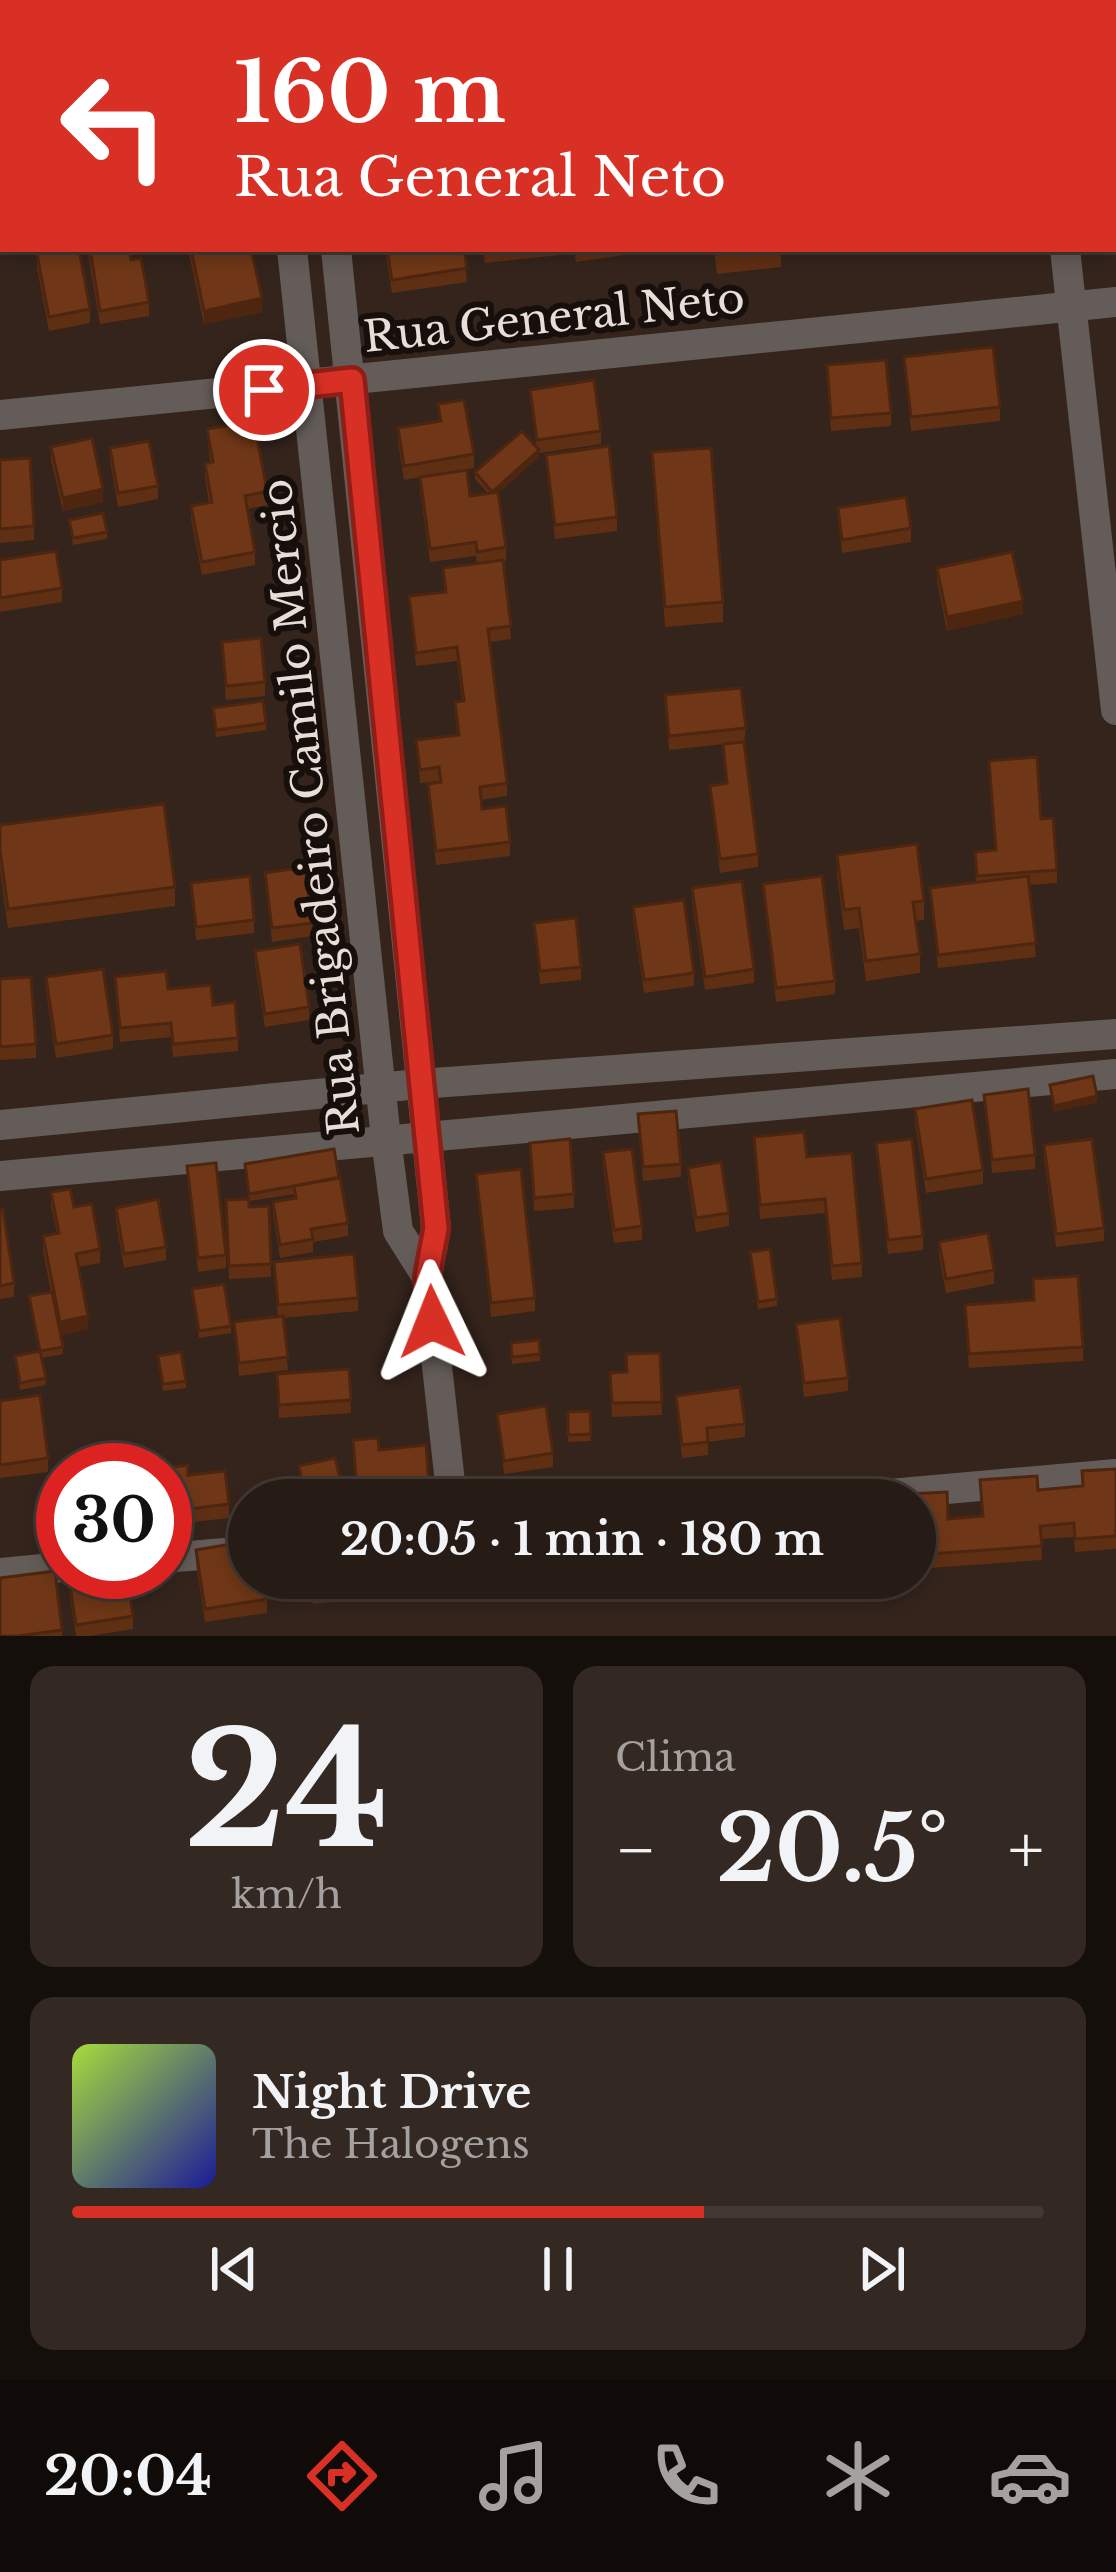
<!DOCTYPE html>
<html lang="pt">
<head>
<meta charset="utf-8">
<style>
  body { margin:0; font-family:"Libre Baskerville",serif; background:#332822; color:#f1f3f6; height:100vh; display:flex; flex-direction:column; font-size:45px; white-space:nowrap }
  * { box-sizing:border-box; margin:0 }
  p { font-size:39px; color:#a4a1a0 }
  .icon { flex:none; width:66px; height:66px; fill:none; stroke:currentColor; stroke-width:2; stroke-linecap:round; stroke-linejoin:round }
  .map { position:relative; height:1636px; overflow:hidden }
  .sheet { display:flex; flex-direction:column; gap:30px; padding:30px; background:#150f0c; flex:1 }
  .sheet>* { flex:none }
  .guide { position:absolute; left:0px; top:0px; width:1116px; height:252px; box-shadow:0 6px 18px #0003,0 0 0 3px #433934; background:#d93025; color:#fff; overflow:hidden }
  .speed { position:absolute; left:36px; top:1443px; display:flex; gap:24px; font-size:60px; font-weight:700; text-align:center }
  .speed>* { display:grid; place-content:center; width:156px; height:156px; border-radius:50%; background:#271b15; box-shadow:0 6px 18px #0003,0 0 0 3px #433934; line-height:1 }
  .speed .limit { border:18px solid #d22; background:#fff; color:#111 }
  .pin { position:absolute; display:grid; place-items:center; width:102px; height:102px; color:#fff; margin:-51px; border:6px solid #fff; border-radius:50%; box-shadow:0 3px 12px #0007 }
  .me { position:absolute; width:132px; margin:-66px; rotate:358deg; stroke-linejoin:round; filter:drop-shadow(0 0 9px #0008) }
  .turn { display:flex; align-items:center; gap:42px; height:252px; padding:0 36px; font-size:54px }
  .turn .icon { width:156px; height:156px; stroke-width:2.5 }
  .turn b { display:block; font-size:84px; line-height:102px }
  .big { font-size:90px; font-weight:700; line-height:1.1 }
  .sheet .card { flex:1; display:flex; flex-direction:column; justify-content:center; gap:18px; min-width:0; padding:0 42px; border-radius:24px; background:#332822 }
  .sheet .dial { align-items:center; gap:0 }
  .dial b { font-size:156px; line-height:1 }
  .song { display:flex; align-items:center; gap:36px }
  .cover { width:144px; height:144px; border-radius:18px; background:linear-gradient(135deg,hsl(80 70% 55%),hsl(240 70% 35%)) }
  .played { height:12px; border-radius:6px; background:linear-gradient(90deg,#d93025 65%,#433934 65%) }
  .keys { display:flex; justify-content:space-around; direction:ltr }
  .heat { display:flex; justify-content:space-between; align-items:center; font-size:66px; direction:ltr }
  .sheet .tiles { flex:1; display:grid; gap:30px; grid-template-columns:1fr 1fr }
  .card:last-child { grid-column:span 2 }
  .trip { position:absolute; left:228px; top:1479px; width:708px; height:120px; border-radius:60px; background:#271b15; box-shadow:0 6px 18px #0003,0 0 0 3px #433934; font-weight:700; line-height:120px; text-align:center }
  .tab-bar { display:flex; height:192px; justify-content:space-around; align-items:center; background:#100b08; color:#a4a1a0 }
  .tab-bar .icon { width:84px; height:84px }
  .tab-bar .active { color:#d93025 }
  .tab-bar b { font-size:54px; color:#f1f3f6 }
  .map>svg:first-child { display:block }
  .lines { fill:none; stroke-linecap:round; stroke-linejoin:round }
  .minor { stroke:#645c58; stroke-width:30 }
  .tertiary { stroke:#645c58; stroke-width:30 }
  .wall { fill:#5f2f14 }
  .shaded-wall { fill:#4e2610 }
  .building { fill:#6f3717; stroke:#4e2610; stroke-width:3 }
  .route-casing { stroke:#8d1f18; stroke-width:30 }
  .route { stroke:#d93025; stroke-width:21 }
  .labels { text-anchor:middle; stroke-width:12; stroke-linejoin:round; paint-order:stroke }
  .street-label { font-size:42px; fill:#e9ddd8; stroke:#160f0b }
</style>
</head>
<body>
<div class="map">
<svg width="1116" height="1636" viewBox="0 0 1116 1636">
  <rect width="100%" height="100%" fill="#34241c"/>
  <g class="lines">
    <path class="minor" d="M 263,0 L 263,3
      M 306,0 L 306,3
      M 1038,0 L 1039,3
      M 292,249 L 386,1139 L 398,1231 L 427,1277
      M 336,249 L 436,1228 L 427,1277 L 452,1500
      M 1065,249 L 1116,710
      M 0,1125 L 419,1084 L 1116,1034
      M 0,1176 L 1116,1074
      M 822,1500 L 1116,1474
      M 165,1558 L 249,1551
      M 0,1573 L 63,1567"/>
    <path class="tertiary" d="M 0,415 L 1116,302"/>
  </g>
  <path class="wall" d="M 3,100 L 3,223 L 1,223 L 0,101 Z
    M 87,249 L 129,249 L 131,260 L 149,302 L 149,316 L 100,324 Z
    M 188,249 L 251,249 L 262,312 L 204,324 Z
    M 385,249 L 464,249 L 467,282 L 392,293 Z
    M 483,249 L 569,249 L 569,254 L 485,263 Z
    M 574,249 L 632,249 L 632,254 L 576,262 Z
    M 714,249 L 781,249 L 781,267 L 717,274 Z
    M 37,254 L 90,309 L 90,323 L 49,331 L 37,268 Z
    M 904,357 L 1000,407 L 1000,421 L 911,431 Z
    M 827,365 L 891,413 L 891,426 L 831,431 Z
    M 530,390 L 601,431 L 601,444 L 539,453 L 539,457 L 498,493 L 506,547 L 506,561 L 503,561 L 511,639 L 489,642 L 507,783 L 507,796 L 481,800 L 482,809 L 510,842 L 510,856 L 436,865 L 428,784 L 439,783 L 439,781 L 420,783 L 416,740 L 457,735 L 455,702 L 462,701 L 457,661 L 416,666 L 409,596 L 444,592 L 443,568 L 477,563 L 476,556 L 430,562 L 420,490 L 420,477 L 404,480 L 398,442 L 398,428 L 439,421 L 438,404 L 474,454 L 474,468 L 431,475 L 470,496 L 488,493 L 475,479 L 475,472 L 536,446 Z
    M 207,429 L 267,491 L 267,505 L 247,509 L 255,552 L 255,565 L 202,575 L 191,519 L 191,506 L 209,502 L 205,478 L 205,464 L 210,463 Z
    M 51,447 L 103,502 L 63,511 L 51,460 Z
    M 110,448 L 158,486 L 158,499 L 118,507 L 110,461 Z
    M 652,452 L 723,602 L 723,622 L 665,627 Z
    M 546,455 L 617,517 L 617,531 L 555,539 Z
    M 0,460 L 34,526 L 34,540 L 0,543 Z
    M 838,508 L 911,528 L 911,542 L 842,553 Z
    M 69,520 L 107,532 L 107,539 L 73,545 Z
    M 0,560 L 62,588 L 62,602 L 0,612 Z
    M 937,568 L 1023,614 L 947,631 L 937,581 Z
    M 222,642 L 265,682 L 265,696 L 226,700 Z
    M 665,695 L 746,728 L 744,742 L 758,854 L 758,867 L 720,873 L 710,786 L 726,783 L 723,744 L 669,750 Z
    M 213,708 L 266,723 L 266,730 L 216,737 Z
    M 989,761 L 1041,819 L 1057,870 L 1057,883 L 1029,885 L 1036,957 L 938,968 L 930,888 L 976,882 L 975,852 L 995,850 Z
    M 0,825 L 175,887 L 175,906 L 8,928 L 0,870 Z
    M 837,855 L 924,901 L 924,920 L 915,921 L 920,954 L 920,973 L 866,981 L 859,928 L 844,930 L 837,875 Z
    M 265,873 L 312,923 L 312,936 L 272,942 Z
    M 191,883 L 254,920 L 254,933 L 196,940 Z
    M 763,884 L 835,981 L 835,994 L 776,1002 Z
    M 692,888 L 754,969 L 754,983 L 705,990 L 692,902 Z
    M 633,907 L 694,973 L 694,986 L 644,993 L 633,920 Z
    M 534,923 L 581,967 L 581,980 L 540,984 Z
    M 255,951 L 309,1007 L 309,1020 L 265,1027 L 255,964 Z
    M 46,977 L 113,1035 L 113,1049 L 56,1058 L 46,991 Z
    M 115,977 L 168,989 L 213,1005 L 238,1038 L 238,1051 L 173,1057 L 171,1037 L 120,1042 Z
    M 0,979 L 36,1044 L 36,1058 L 0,1060 Z
    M 984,1095 L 1035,1155 L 1035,1169 L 992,1173 Z
    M 915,1109 L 983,1170 L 983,1184 L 926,1193 L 915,1123 Z
    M 638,1114 L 681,1164 L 681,1177 L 643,1181 Z
    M 754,1137 L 807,1157 L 862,1263 L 862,1277 L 832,1280 L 825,1213 L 760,1219 Z
    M 530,1143 L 574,1194 L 574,1208 L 534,1211 Z
    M 876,1143 L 923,1236 L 923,1250 L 888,1254 Z
    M 1044,1145 L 1104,1228 L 1104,1241 L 1056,1247 L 1044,1159 Z
    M 334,1149 L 348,1223 L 348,1236 L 313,1242 L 313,1252 L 280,1258 L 273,1215 L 273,1202 L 294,1198 L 294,1194 L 249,1201 L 249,1207 L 269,1206 L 271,1277 L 229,1279 L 226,1200 L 249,1199 L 245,1164 Z
    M 603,1152 L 642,1226 L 642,1240 L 614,1243 L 603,1166 Z
    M 187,1166 L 226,1255 L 226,1268 L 198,1272 Z
    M 688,1168 L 729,1213 L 729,1226 L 696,1232 L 688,1181 Z
    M 476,1174 L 535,1298 L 535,1311 L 491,1317 Z
    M 51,1192 L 100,1249 L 100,1263 L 78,1267 L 88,1329 L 61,1335 L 63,1354 L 42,1358 L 46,1385 L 20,1390 L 15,1356 L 39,1352 L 29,1296 L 51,1292 L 43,1250 L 43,1236 L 57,1233 L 51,1206 Z
    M 116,1208 L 166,1247 L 166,1260 L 124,1268 L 116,1221 Z
    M 0,1209 L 14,1283 L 14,1297 L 0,1299 Z
    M 939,1242 L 994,1270 L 994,1284 L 946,1293 L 939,1255 Z
    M 750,1252 L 777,1299 L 777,1306 L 758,1309 Z
    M 274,1262 L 358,1298 L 358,1311 L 283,1318 L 288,1370 L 239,1376 L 234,1322 L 278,1317 Z
    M 192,1289 L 231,1326 L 231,1333 L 199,1338 Z
    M 1034,1301 L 1083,1347 L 1083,1361 L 969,1368 L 965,1318 Z
    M 796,1324 L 848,1378 L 848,1391 L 804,1397 Z
    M 539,1340 L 540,1361 L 512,1364 L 511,1343 Z
    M 660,1353 L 662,1415 L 612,1417 L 610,1373 L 627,1372 Z
    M 158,1356 L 186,1381 L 186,1388 L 163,1391 Z
    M 349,1369 L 351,1413 L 279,1418 L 277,1374 Z
    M 676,1396 L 745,1424 L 745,1437 L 708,1442 L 708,1455 L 682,1458 Z
    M 0,1401 L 48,1458 L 48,1472 L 0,1478 Z
    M 590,1411 L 591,1441 L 568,1442 L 568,1412 Z
    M 497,1414 L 553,1453 L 553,1467 L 504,1474 Z
    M 353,1440 L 379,1450 L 429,1482 L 429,1495 L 380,1500 L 357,1500 Z
    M 1116,1469 L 1116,1549 L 1075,1552 L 1074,1537 L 1041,1539 L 1042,1560 L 915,1569 L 915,1500 L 948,1519 L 982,1516 L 980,1480 L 1038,1490 L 1082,1486 Z
    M 165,1470 L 188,1475 L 229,1504 L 229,1518 L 165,1525 Z
    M 196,1550 L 267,1599 L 267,1613 L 205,1622 L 196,1563 Z
    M 66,1572 L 126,1572 L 133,1616 L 133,1629 L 90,1636 L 76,1636 Z
    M 310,1578 L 349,1578 L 350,1600 L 313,1604 Z
    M 472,1578 L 516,1578 L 516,1592 L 474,1595 Z
    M 538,1578 L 626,1578 L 538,1585 Z
    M 657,1578 L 677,1578 L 677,1589 L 659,1591 Z
    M 62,1630 L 62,1636 L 0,1636 Z"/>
  <path class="shaded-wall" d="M 262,298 L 262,312 L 204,324 L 204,311 Z
    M 539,450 L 539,457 L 492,498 L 492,492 Z
    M 103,489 L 103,502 L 63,511 L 63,498 Z
    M 1023,601 L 1023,614 L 947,631 L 947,617 Z
    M 1097,1096 L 1097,1103 L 1054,1112 L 1054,1106 Z
    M 88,1316 L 88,1329 L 60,1335 L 60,1322 Z
    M 344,1494 L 344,1500 L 319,1500 Z"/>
  <path class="building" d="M 358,0 L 384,0 L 384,3 L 358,3 Z
    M 384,0 L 558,0 L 559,3 L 384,3 Z
    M 628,0 L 692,0 L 692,3 L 628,3 Z
    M 907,0 L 957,0 L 957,3 L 907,3 Z
    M 3,100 L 3,162 L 0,163 L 0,101 Z
    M 0,174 L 3,174 L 3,209 L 1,209 Z
    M 65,249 L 79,249 L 90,309 L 49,317 L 37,254 Z
    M 90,249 L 129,249 L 131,260 L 141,258 L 149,302 L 100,311 Z
    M 191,249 L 251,249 L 262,298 L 204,311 Z
    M 387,249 L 464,249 L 467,268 L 392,280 Z
    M 716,249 L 768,249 L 717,254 Z
    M 993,347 L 1000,407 L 911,417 L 904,357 Z
    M 886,360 L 891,413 L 831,418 L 827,365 Z
    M 594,380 L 601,431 L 537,440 L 530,390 Z
    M 464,400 L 474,454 L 404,466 L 398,428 L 441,421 L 438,404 Z
    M 254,421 L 267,491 L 245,496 L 255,552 L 202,562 L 191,506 L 212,502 L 205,464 L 213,462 L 207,429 Z
    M 522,431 L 539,450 L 492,492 L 475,472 Z
    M 92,438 L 103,489 L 63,498 L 51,447 Z
    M 149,441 L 158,486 L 118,493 L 110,448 Z
    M 609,446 L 617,517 L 555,525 L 546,455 Z
    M 711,448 L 723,602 L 665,607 L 652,452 Z
    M 30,458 L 34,526 L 0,529 L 0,460 Z
    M 467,470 L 470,496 L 498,492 L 506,547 L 477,552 L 476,542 L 430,549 L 420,477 Z
    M 906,497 L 911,528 L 842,540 L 838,508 Z
    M 103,513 L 107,532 L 73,538 L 69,520 Z
    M 56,551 L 62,588 L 0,598 L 0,560 Z
    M 1012,552 L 1023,601 L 947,617 L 937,568 Z
    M 503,560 L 511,626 L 488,629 L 507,783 L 480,787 L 482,809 L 506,806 L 510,842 L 436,851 L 428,784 L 441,782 L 439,767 L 420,770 L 416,740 L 459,735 L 455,702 L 464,701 L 457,647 L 416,653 L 409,596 L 446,592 L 443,568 Z
    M 261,638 L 265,682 L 226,686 L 222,642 Z
    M 741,688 L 746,728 L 669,736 L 665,695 Z
    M 263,701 L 266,723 L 216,730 L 213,708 Z
    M 744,742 L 758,854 L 720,859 L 710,786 L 727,783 L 723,744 Z
    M 1037,757 L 1041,819 L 1053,818 L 1057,870 L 977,876 L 975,852 L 996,850 L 989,761 Z
    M 164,804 L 175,887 L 8,909 L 0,850 L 0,825 Z
    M 917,844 L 924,901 L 913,902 L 920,954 L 866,961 L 859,908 L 844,910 L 837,855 Z
    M 305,867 L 312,923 L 272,928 L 265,873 Z
    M 250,876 L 254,920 L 196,927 L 191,883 Z
    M 822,876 L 835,981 L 776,988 L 763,884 Z
    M 1028,876 L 1036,943 L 938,955 L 930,888 Z
    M 742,881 L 754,969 L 705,977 L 692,888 Z
    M 684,900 L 694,973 L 644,980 L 633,907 Z
    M 576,918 L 581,967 L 540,971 L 534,923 Z
    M 300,944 L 309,1007 L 265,1014 L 255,951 Z
    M 103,969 L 113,1035 L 56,1044 L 46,977 Z
    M 166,971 L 168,989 L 211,985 L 213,1005 L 235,1002 L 238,1038 L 173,1044 L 171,1023 L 120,1028 L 115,977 Z
    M 31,977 L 36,1044 L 0,1047 L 0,979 Z
    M 1093,1076 L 1097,1096 L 1054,1106 L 1050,1085 Z
    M 1028,1089 L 1035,1155 L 992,1160 L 984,1095 Z
    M 972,1100 L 983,1170 L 926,1179 L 915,1109 Z
    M 676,1111 L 681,1164 L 643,1167 L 638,1114 Z
    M 804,1132 L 807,1157 L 852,1153 L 862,1263 L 832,1266 L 825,1199 L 760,1205 L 754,1137 Z
    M 570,1139 L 574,1194 L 534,1198 L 530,1143 Z
    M 912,1139 L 923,1236 L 888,1240 L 876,1143 Z
    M 1092,1139 L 1104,1228 L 1056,1234 L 1044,1145 Z
    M 334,1149 L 339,1178 L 249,1194 L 245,1164 Z
    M 632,1149 L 642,1226 L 614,1230 L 603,1152 Z
    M 721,1162 L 729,1213 L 696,1218 L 688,1168 Z
    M 216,1163 L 226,1255 L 198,1258 L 187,1166 Z
    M 521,1169 L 535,1298 L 491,1303 L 476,1174 Z
    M 340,1177 L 348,1223 L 311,1229 L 313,1239 L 280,1245 L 273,1202 L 296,1198 L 294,1186 Z
    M 70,1189 L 74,1207 L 92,1204 L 100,1249 L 76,1254 L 88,1316 L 60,1322 L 43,1236 L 59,1233 L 51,1192 Z
    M 158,1199 L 166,1247 L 124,1254 L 116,1208 Z
    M 249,1199 L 249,1207 L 269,1206 L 271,1264 L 229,1266 L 226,1200 Z
    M 0,1209 L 3,1209 L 14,1283 L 0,1286 Z
    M 988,1233 L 994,1270 L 946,1279 L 939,1242 Z
    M 770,1249 L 777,1299 L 758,1302 L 750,1252 Z
    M 354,1254 L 358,1298 L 278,1305 L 274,1262 Z
    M 1078,1276 L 1083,1347 L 969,1354 L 965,1305 L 1034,1300 L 1033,1279 Z
    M 224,1284 L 231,1326 L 199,1331 L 192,1289 Z
    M 52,1292 L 63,1347 L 40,1351 L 29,1296 Z
    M 283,1316 L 288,1357 L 239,1363 L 234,1322 Z
    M 840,1318 L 848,1378 L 804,1383 L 796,1324 Z
    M 539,1340 L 540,1354 L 512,1357 L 511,1343 Z
    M 40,1351 L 46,1378 L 20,1383 L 15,1356 Z
    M 181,1352 L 186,1381 L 163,1384 L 158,1356 Z
    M 660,1353 L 662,1402 L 612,1403 L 610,1373 L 627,1372 L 626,1354 Z
    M 349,1369 L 351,1400 L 279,1405 L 277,1374 Z
    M 740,1387 L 745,1424 L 707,1428 L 708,1442 L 682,1445 L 676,1396 Z
    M 40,1395 L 48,1458 L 0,1465 L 0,1401 Z
    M 546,1406 L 553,1453 L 504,1461 L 497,1414 Z
    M 590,1411 L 591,1434 L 568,1435 L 568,1412 Z
    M 378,1438 L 379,1450 L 426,1445 L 429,1482 L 357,1489 L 353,1440 Z
    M 335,1458 L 344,1494 L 319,1500 L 306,1500 L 299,1466 Z
    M 188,1465 L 188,1475 L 225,1471 L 229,1504 L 165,1512 L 165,1470 L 148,1470 Z
    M 1116,1469 L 1116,1536 L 1075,1539 L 1074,1523 L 1040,1526 L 1042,1546 L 915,1555 L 915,1500 L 888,1500 L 887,1495 L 947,1492 L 948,1519 L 983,1516 L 980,1480 L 1037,1476 L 1038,1490 L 1083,1486 L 1082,1471 Z
    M 870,1496 L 870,1500 L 811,1500 Z
    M 249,1541 L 249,1578 L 263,1578 L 267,1599 L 205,1609 L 196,1550 Z
    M 55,1571 L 62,1630 L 18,1636 L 0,1636 L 0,1578 Z
    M 68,1572 L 126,1572 L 133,1616 L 76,1625 Z
    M 311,1578 L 349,1578 L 350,1587 L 313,1591 Z
    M 473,1578 L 516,1578 L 516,1579 L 474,1582 Z
    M 658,1578 L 677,1578 L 677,1582 L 659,1584 Z"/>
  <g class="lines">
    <defs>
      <path id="route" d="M 264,390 L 352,380 L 436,1228 L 427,1277 L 432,1322"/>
    </defs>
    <use href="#route" class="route-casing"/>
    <use href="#route" class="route"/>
  </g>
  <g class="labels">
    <g class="street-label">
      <text transform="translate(554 317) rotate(-6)" y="15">Rua General Neto</text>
      <text transform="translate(310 807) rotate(-96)" y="15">Rua Brigadeiro Camilo Mercio</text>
    </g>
  </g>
</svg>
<div class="speed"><div class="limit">30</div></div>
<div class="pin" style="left:264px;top:390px;background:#d93025"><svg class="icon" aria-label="arrive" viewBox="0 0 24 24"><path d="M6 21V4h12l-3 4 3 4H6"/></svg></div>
<svg class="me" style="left:432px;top:1322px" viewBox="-20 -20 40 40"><path d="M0-17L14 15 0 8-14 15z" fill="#d93025" stroke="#fff" stroke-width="4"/></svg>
<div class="trip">20:05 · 1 min · 180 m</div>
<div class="guide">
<div class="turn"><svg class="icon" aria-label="left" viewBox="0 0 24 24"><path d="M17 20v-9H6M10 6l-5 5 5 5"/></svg><div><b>160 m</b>Rua General Neto</div></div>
</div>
</div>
<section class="sheet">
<div class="tiles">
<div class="card dial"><b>24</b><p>km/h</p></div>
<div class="card"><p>Clima</p>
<div class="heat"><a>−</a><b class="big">20.5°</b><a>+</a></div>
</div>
<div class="card">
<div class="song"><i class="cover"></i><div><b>Night Drive</b><p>The Halogens</p></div></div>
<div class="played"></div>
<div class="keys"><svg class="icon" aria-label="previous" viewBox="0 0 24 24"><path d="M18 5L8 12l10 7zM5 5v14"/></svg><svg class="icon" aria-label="pause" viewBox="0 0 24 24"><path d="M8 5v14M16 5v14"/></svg><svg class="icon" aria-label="next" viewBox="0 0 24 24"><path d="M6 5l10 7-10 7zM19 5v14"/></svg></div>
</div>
</div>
</section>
<nav class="tab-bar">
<b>20:04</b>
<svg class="icon active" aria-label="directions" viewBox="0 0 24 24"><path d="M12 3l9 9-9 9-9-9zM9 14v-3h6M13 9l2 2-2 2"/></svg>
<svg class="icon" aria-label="music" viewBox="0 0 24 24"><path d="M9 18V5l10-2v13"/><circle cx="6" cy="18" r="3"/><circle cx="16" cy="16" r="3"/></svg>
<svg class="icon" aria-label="phone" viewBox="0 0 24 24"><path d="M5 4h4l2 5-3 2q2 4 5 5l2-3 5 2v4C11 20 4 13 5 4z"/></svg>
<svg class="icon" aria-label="climate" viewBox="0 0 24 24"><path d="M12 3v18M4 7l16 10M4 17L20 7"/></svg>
<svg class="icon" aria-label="car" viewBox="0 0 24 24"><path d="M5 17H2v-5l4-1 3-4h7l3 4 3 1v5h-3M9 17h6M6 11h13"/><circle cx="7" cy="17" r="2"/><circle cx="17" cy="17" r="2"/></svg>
</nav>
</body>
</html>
